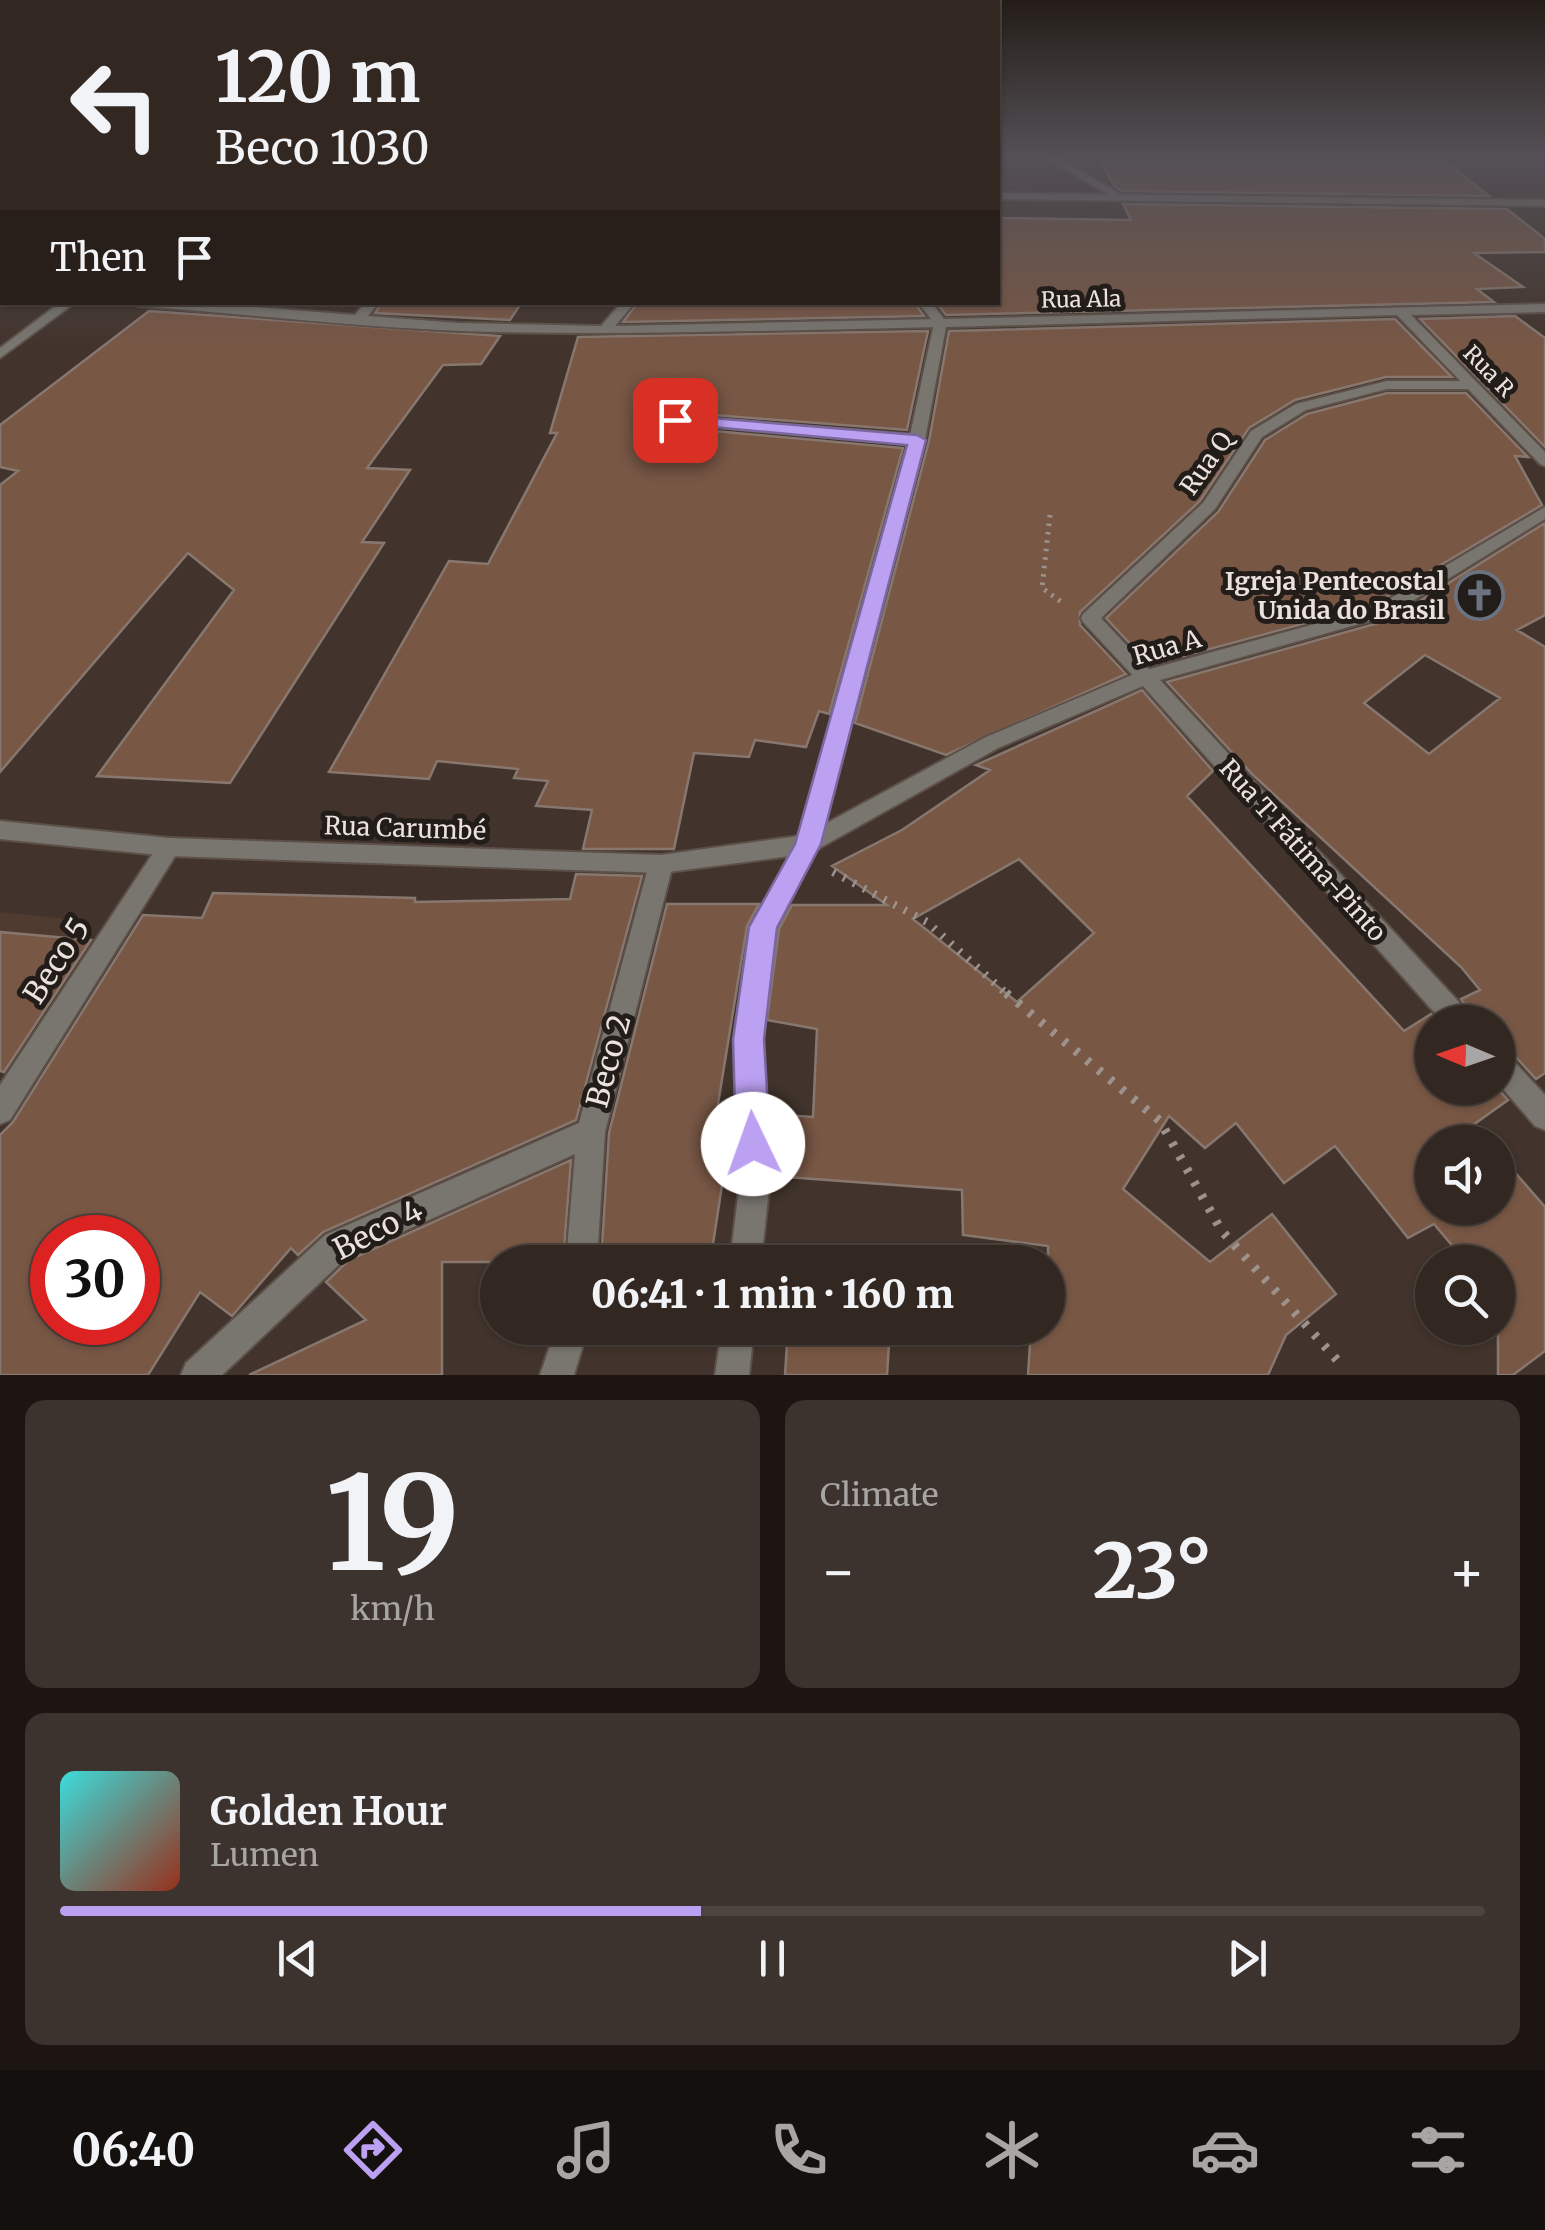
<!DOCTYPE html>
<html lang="en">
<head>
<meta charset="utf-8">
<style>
  body { margin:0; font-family:Merriweather,serif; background:#3d332e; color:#f1f3f6; height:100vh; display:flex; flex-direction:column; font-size:38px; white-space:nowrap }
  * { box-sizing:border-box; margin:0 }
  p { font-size:32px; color:#a8a5a5 }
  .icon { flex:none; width:55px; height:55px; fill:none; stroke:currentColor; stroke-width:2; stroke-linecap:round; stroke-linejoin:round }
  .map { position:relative; height:1375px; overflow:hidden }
  .drawer { display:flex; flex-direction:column; gap:25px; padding:25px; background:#1c1512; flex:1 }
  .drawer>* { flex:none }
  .top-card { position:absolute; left:0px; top:0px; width:1000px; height:305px; box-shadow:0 2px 8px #0004,0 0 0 2px #4d443f; background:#322721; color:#f1f3f6; overflow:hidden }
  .needle { width:65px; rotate:272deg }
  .fabs { position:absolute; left:1415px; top:1005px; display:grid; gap:20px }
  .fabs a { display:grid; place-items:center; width:100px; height:100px; border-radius:50%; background:#322721; box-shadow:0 2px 8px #0004,0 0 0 2px #4d443f; font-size:50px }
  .speed { position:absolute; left:30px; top:1215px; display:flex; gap:20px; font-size:50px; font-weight:700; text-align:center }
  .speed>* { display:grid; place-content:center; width:130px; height:130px; border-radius:50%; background:#322721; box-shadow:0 2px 8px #0004,0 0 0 2px #4d443f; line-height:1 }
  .speed .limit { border:15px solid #d22; background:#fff; color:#111 }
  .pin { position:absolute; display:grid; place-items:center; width:85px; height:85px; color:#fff; margin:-42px; border-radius:20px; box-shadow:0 5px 15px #0006 }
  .me { position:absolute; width:110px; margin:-55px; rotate:357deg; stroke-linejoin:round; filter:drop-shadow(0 0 8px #0008) }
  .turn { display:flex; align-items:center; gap:35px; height:210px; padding:0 50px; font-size:45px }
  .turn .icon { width:130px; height:130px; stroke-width:2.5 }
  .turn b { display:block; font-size:70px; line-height:85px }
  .then { display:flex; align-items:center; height:95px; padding:0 50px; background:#0003; gap:20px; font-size:38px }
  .big { font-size:75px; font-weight:800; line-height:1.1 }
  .drawer .card { flex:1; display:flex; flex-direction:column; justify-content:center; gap:15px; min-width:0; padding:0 35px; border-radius:20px; background:#3d332e }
  .drawer .dial { align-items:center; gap:0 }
  .dial b { font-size:130px; line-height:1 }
  .song { display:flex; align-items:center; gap:30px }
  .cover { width:120px; height:120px; border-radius:15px; background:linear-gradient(135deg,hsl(180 70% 55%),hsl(10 70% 35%)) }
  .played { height:10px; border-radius:5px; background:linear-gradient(90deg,#bca0f2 45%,#4d443f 45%) }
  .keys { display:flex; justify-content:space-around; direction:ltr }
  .heat { display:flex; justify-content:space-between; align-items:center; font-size:55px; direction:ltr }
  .drawer .tiles { flex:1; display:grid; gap:25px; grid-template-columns:1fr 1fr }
  .card:last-child { grid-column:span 2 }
  .trip { position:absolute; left:480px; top:1245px; width:585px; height:100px; border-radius:50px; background:#322721; box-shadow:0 2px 8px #0004,0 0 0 2px #4d443f; font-weight:800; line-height:100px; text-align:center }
  .tab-bar { display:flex; height:160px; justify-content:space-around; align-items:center; background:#14100d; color:#a8a5a5 }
  .tab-bar .icon { width:70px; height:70px }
  .tab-bar .selected { color:#bca0f2 }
  .tab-bar b { font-size:45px; color:#f1f3f6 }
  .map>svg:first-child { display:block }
  .built { fill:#4f3b30 }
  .building { fill:#785745; stroke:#87776e; stroke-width:2.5; fill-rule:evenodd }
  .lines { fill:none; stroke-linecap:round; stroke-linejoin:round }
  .service-casing { stroke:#5d5048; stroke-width:4 }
  .minor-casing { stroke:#5d5048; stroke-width:4 }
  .tertiary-casing { stroke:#5d5048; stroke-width:4 }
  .path-far2 { stroke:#9e928c; stroke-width:5; stroke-dasharray:2.5 6; stroke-linecap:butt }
  .path-far1 { stroke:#9e928c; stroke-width:8; stroke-dasharray:2.5 9; stroke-linecap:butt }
  .path { stroke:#9e928c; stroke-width:9; stroke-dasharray:4 11; stroke-linecap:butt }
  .service { fill:#797670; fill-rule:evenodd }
  .minor { fill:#797670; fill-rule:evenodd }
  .tertiary { fill:#797670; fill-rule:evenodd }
  .route { fill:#bca0f2; stroke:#7a689d; stroke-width:2.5 }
  .labels { text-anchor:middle; stroke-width:10; stroke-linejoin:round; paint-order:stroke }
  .far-street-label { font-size:22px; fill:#ebe2dd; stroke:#231d1a }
  .street-label { font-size:25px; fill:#ebe2dd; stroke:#231d1a }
  .poi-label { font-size:25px; font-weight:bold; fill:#ebe2dd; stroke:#231d1a; text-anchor:end }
  .near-street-label { font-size:30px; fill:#ebe2dd; stroke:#231d1a }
</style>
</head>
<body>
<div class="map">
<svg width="1545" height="1375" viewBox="0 0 1545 1375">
  <rect width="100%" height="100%" fill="#42342c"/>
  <path class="built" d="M 0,912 L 88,921 L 0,1052 Z"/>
  <path class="building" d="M 1098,155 L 1438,155 L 1489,196 L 1122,191 L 1114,186 Z
    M 1123,204 L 1507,209 L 1545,239 L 1545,252 L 1474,253 L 1523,287 L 1477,289 L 1494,302 L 946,315 L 936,302 L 998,302 L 998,218 L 1131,220 Z
    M 382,302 L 522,302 L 510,320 L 375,313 Z
    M 638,302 L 914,302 L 924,316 L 623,322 Z
    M 149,311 L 500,336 L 481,364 L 443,365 L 367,468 L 410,470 L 362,542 L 384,543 L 230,783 L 97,776 L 234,590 L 188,553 L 0,772 L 0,485 L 18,471 L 0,467 L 0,425 Z
    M 1515,316 L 1545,338 L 1545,447 L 1420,319 Z
    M 1395,319 L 1452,377 L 1386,377 L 1295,400 L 1249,428 L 1200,501 L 1080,612 L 1080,625 L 1126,674 L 946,755 L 855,723 L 929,441 L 949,331 Z
    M 928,331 L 907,430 L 675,412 L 664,419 L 670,427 L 903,448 L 829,714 L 819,711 L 806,747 L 755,740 L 749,757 L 694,753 L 674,849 L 583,849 L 592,810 L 536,806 L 548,781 L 514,778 L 518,769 L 437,761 L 429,779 L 329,772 L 449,561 L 488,564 L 557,433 L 550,433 L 578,337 Z
    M 1387,393 L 1466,393 L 1528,457 L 1515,456 L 1542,505 L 1373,605 L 1150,665 L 1106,618 L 1218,512 L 1265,440 L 1307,414 Z
    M 1545,523 L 1545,615 L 1517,630 L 1545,647 L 1545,1073 L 1536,1079 L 1511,1052 L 1498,1048 L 1498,1022 L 1477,1022 L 1461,999 L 1480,990 L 1461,967 L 1253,775 L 1167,682 L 1389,620 ZM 1425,655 L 1500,698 L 1429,754 L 1364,703 Z
    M 1142,690 L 1213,771 L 1187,796 L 1404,1031 L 1431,1014 L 1438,1022 L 1432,1022 L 1432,1088 L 1497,1088 L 1508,1100 L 1473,1125 L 1488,1142 L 1432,1142 L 1432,1208 L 1498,1208 L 1498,1153 L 1545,1207 L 1545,1351 L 1513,1375 L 1498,1375 L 1498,1262 L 1466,1262 L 1434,1224 L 1408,1238 L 1335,1146 L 1284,1183 L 1236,1123 L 1205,1148 L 1169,1116 L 1123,1189 L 1210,1262 L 1272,1214 L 1336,1294 L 1286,1335 L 1268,1375 L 1028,1375 L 1031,1328 L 1048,1328 L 1048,1246 L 963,1235 L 962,1190 L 774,1176 L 770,1114 L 813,1117 L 817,1029 L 767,1020 L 779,929 L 792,905 L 887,905 L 832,866 L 902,830 L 990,770 L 976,765 ZM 1019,859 L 1094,933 L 1017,1002 L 913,919 Z
    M 576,874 L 642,876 L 576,1120 L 323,1232 L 298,1255 L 291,1248 L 232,1316 L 200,1292 L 148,1375 L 0,1375 L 0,1135 L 13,1122 L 143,915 L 202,918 L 213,893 L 415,898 L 415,902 L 570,899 ZM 52,1238 L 138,1238 L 138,1322 L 52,1322 Z
    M 667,904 L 759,904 L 747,926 L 717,1110 L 734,1111 L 736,1173 L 724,1172 L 713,1244 L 708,1244 L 705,1262 L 601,1262 L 609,1133 Z
    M 0,932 L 91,940 L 4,1072 L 0,1071 Z
    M 571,1160 L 563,1262 L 442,1262 L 442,1375 L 249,1375 L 366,1320 L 326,1282 L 349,1260 Z
    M 788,1328 L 890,1328 L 887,1375 L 785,1375 Z"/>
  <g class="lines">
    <defs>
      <path id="service" d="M 132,302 L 192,302 L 355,315 L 366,302 L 379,302 L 368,316 L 458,323 L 601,326 L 622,302 L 635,302 L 615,326 L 940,319 L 946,323 L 940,327 C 781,330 621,336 462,331 C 354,327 247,314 138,306 Z
        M 1387,381 L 1472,381 L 1479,385 L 1472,389 L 1387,389 L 1306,410 L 1262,437 L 1215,509 L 1101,618 L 1156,677 L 1146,684 L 1139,682 L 1083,622 L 1081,618 L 1083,614 L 1203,503 L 1251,431 L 1296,404 Z
        M 675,416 L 917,435 L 925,440 L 917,445 L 670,423 L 668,420 Z
        M 169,838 L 177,841 L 181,847 L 177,853 L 10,1120 L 0,1124 L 0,1085 L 161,841 Z
        M 661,855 L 669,857 L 673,864 L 605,1132 L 597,1262 L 566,1262 L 575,1154 L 347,1257 L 222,1375 L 181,1375 L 186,1363 L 325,1235 L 579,1123 L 649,864 L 653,857 Z
        M 556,1328 L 588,1328 L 574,1375 L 540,1375 Z"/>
      <path id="minor" d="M 1042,155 L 1054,155 L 1128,199 L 1119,201 Z
        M 0,285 L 2,285 L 2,293 L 0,293 Z
        M 918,302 L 931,302 L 944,319 L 1545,304 L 1545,312 L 1411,315 L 1545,452 L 1545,466 L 1540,464 L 1397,315 L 946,327 L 925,440 L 825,824 L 984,738 L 1139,672 L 1374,608 L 1545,507 L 1545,519 L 1388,616 L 1160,680 L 1469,1013 L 1473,1022 L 1443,1022 L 1143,686 L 998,748 L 816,850 L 775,928 L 761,1039 L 770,1180 L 761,1262 L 730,1262 L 740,1180 L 735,1039 L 751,927 L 790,856 L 661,873 L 169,856 L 0,839 L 0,821 L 169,838 L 661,855 L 799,836 L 909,440 L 934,323 Z
        M 1498,1051 L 1508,1055 L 1545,1095 L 1545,1130 L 1535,1126 L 1498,1083 Z
        M 722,1328 L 754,1328 L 749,1375 L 715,1375 Z"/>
      <path id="tertiary" d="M 998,193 L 1545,200 L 1545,206 L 998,199 Z
        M 61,302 L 76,302 L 0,358 L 0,348 Z"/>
    </defs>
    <use href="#service" class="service-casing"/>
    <use href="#minor" class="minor-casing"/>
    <use href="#tertiary" class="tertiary-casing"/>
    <path class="path-far2" d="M 1050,515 L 1042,588 L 1063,603"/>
    <path class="path-far1" d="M 833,872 L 927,922 L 1009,996"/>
    <path class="path" d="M 1006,993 L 1160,1121 L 1221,1230 L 1338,1361"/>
    <use href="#service" class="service"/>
    <use href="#minor" class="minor"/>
    <use href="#tertiary" class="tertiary"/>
  </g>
  <linearGradient id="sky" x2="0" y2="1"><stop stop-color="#241d18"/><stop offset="0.45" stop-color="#545056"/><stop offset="1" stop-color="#545056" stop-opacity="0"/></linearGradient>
  <rect width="1545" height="348" fill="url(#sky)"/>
  <path class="route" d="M 675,415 L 917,435 L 926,440 L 821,844 L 777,928 L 764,1039 L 770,1144 L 765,1156 L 753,1161 L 741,1156 L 736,1144 L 733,1039 L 749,927 L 795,844 L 907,445 L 669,423 L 669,416 Z"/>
  <defs>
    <symbol id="church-ring" viewBox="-11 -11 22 22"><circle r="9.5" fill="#231d1a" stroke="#6b7280" stroke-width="1.5"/><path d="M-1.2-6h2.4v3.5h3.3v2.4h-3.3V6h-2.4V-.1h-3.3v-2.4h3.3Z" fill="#6b7280"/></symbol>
  </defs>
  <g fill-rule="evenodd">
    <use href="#church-ring" x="1452" y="568" width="55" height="55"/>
  </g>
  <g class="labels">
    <g class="far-street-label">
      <text transform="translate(1081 299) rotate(-1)" y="8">Rua Ala</text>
      <text transform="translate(1489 371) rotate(46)" y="8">Rua R</text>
    </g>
    <g class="street-label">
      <text transform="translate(1206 463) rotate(-55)" y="9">Rua Q</text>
      <text transform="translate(1167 647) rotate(-16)" y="9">Rua A</text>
      <text transform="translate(405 828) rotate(2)" y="9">Rua Carumbé</text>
      <text transform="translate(1303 850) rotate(48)" y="9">Rua T Fátima-Pinto</text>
    </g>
    <g class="poi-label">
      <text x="1445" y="590">Igreja Pentecostal<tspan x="1445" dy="29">Unida do Brasil</tspan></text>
    </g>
    <g class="near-street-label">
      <text transform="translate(57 961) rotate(-57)" y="10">Beco 5</text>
      <text transform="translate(609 1061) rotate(-75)" y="10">Beco 2</text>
      <text transform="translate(378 1230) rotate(-27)" y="10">Beco 4</text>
    </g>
  </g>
</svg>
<div class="fabs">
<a><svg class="needle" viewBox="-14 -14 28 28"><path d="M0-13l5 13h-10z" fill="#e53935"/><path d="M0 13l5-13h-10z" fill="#a8a5a5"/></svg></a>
<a><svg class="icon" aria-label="sound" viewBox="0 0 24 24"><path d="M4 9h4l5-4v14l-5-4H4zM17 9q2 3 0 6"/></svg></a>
<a><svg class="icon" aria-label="search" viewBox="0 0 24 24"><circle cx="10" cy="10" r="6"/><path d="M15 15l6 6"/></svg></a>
</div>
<div class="speed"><div class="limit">30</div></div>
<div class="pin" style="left:675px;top:420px;background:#d93025"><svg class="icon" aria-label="arrive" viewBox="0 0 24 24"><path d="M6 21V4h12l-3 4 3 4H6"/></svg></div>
<svg class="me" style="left:753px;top:1144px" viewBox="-20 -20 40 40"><circle r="19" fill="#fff"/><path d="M0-13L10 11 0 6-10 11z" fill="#bca0f2"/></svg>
<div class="trip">06:41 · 1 min · 160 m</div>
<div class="top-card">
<div class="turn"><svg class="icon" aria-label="left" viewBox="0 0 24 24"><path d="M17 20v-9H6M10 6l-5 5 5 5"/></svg><div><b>120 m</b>Beco 1030</div></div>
<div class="then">Then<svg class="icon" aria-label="arrive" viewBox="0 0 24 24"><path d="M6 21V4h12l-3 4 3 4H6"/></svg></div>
</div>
</div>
<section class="drawer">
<div class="tiles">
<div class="card dial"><b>19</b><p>km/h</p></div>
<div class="card"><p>Climate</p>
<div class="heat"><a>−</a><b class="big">23°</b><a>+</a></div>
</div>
<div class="card">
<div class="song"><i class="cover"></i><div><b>Golden Hour</b><p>Lumen</p></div></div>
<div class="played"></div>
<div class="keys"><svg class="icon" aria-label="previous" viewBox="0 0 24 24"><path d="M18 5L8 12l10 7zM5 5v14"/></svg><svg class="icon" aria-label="pause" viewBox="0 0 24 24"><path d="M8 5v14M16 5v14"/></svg><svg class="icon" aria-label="next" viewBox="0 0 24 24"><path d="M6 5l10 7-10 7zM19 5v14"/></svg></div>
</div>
</div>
</section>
<nav class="tab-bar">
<b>06:40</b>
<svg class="icon selected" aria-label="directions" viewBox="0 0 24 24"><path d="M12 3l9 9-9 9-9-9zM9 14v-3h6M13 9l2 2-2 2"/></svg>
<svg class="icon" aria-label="music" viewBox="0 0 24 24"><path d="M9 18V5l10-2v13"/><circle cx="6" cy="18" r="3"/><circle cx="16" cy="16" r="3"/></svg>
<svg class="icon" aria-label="phone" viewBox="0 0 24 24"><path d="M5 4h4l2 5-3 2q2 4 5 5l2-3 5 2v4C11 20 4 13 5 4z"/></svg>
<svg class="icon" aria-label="climate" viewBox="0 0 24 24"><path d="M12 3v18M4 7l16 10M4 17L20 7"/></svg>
<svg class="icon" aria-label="car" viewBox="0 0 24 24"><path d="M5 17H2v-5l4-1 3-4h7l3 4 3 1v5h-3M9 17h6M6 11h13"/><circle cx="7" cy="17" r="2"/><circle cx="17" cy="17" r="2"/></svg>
<svg class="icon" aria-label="filters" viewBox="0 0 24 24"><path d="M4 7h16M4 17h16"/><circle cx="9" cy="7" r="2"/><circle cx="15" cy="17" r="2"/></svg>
</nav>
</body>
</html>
